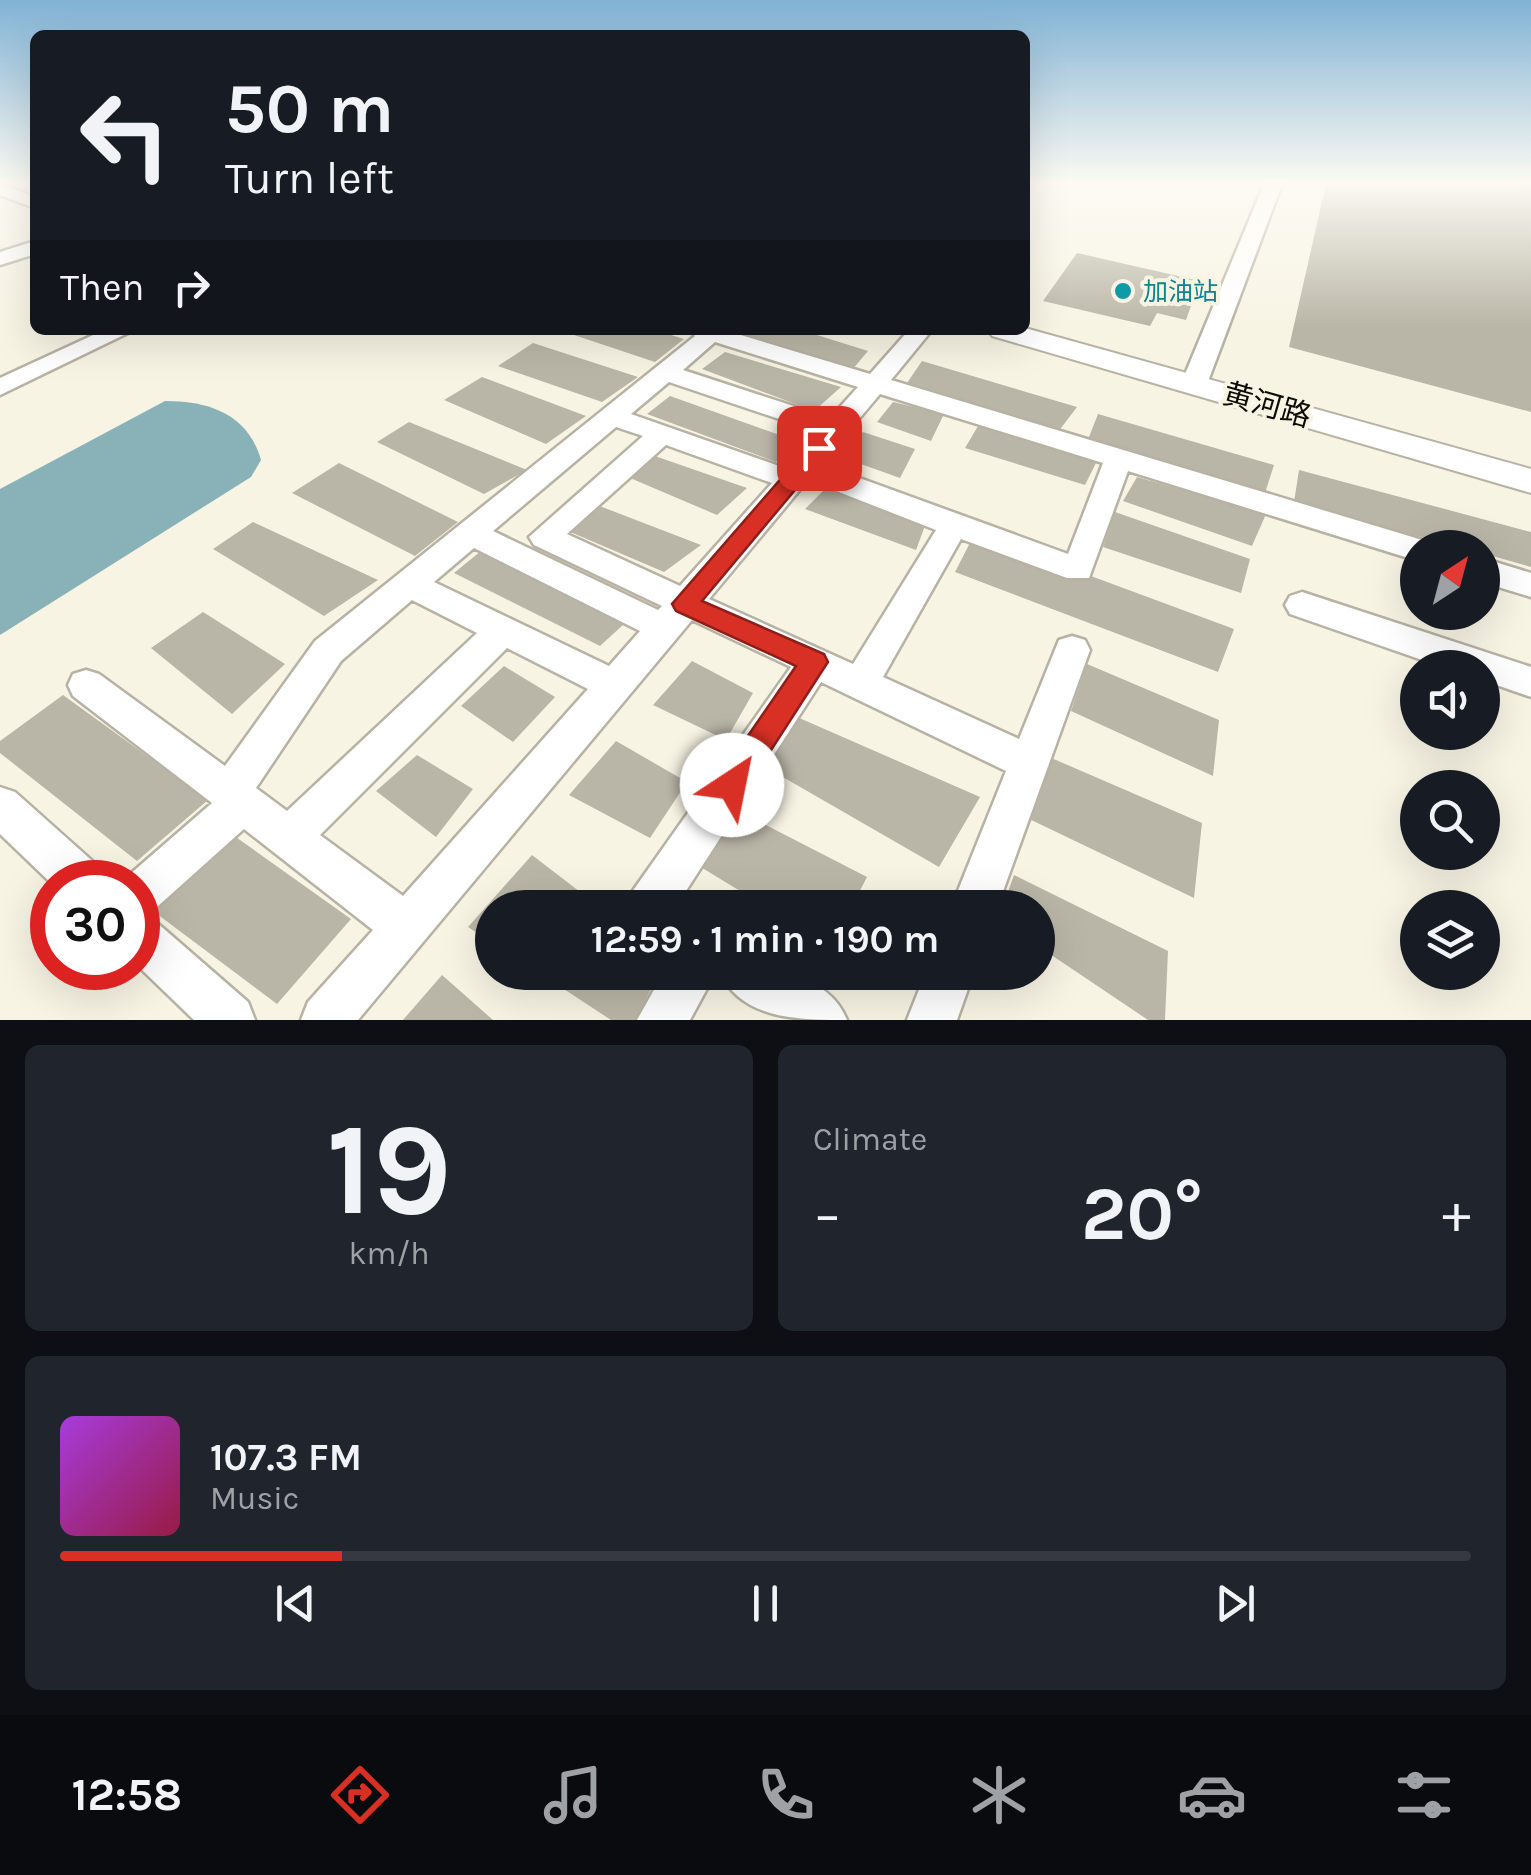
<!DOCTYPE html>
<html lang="en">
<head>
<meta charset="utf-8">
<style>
  body { margin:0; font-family:Karla,"Noto Sans SC",sans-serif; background:#20242c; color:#f1f3f6; height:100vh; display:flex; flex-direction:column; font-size:38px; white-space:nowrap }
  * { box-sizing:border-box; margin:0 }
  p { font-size:32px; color:#9ea1a6 }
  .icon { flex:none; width:55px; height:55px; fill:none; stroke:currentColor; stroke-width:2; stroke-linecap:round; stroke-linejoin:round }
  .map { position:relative; height:1020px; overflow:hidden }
  .details { display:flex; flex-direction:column; gap:25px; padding:25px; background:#0d0f14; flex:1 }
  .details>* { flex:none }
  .top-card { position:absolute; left:30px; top:30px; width:1000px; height:305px; border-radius:15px; box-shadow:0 10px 40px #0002; background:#171b24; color:#f1f3f6; overflow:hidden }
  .needle { width:65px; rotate:36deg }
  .tools { position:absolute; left:1400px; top:530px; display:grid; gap:20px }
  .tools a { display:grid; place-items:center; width:100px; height:100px; border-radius:50%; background:#171b24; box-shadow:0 10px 40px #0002; font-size:50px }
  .speed { position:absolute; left:30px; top:860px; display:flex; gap:20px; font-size:50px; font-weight:700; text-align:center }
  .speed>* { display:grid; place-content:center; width:130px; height:130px; border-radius:50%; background:#171b24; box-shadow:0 10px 40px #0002; line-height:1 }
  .speed .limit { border:15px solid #d22; background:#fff; color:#111 }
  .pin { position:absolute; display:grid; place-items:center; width:85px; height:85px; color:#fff; margin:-42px; border-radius:20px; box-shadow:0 5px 15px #0006 }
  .me { position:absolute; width:110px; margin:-55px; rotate:34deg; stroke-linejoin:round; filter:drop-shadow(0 0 8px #0008) }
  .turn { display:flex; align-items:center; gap:35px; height:210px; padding:0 30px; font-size:45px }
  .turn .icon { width:130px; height:130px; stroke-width:2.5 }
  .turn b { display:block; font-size:70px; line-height:85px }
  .then { display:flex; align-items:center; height:95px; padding:0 30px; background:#0003; gap:20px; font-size:38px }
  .big { font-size:75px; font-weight:700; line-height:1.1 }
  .details .widget { flex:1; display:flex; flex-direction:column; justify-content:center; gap:15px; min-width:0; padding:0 35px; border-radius:15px; background:#20242c }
  .details .dial { align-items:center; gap:0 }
  .dial b { font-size:130px; line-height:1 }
  .song { display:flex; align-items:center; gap:30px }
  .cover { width:120px; height:120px; border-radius:15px; background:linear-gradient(135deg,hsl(280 70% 55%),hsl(340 70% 35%)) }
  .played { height:10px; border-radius:5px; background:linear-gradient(90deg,#d93025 20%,#363941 20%) }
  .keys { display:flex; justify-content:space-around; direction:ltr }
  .heat { display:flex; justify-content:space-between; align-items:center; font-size:55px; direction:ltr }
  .details .tiles { flex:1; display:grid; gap:25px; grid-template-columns:1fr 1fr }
  .widget:last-child { grid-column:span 2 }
  .trip { position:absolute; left:475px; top:890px; width:580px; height:100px; border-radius:50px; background:#171b24; box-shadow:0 10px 40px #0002; font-weight:700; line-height:100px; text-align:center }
  .menu { display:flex; height:160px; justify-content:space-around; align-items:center; background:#090b0e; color:#9ea1a6 }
  .menu .icon { width:70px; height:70px }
  .menu .selected { color:#d93025 }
  .menu b { font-size:45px; color:#f1f3f6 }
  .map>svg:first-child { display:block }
  .water { fill:#88b1b8 }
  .building { fill:#bab6a7 }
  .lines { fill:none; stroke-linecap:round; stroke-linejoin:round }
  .minor-casing { stroke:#b7b2a3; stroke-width:5 }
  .major-casing { stroke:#b7b2a3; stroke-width:4 }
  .minor { fill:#fff; fill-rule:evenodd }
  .major { fill:#fff; fill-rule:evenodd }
  .route { fill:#d93025; stroke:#8d1f18; stroke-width:2.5 }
  .culture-dot { fill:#0f9aa8; stroke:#f8f4e4; stroke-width:4 }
  .labels { text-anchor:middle; stroke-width:8; stroke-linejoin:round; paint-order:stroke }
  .far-culture-label { font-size:25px; fill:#0d838f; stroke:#f8f4e4; text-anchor:start }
  .street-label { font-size:30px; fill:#0d0b07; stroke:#f8f4e4 }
</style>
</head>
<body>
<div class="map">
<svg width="1531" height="1020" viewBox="0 0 1531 1020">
  <rect width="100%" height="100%" fill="#f8f4e4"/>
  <path class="water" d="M 165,401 C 211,401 248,415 261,460 L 251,477 L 0,635 L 0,489 Z"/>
  <path class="building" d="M 1326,184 L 1531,184 L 1531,412 L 1289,347 Z
    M 1077,253 L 1200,281 L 1186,320 L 1157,313 L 1150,326 L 1043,301 Z
    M 655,330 L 684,339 L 655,362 L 562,331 Z
    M 801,330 L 868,351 L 852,370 L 728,331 Z
    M 533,343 L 638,377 L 602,402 L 498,366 Z
    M 725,352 L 841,387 L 814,411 L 702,369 Z
    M 922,361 L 1077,407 L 1058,432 L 907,383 Z
    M 482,377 L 586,416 L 546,444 L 444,400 Z
    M 670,396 L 796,441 L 776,462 L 647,414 Z
    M 893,402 L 944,414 L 931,441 L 877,422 Z
    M 1098,414 L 1274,465 L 1264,496 L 1087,442 Z
    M 409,422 L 527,470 L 484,494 L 377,442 Z
    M 978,426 L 1097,461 L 1085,485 L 965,448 Z
    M 863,432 L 915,449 L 900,478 L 844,458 Z
    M 652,455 L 747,488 L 717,515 L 630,478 Z
    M 339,463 L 458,522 L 415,556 L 292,493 Z
    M 1299,470 L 1531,532 L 1531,567 L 1482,553 L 1482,548 L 1461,548 L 1294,502 Z
    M 1137,477 L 1266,514 L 1252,546 L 1123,501 Z
    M 826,488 L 926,523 L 916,550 L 805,509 Z
    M 597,505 L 701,545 L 664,572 L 568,531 Z
    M 1115,512 L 1250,559 L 1241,593 L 1103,547 Z
    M 253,522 L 378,580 L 324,616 L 213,549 Z
    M 975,533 L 1234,629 L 1218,672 L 955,572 Z
    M 481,551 L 635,614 L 600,646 L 454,573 Z
    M 203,612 L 285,664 L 232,714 L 151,648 Z
    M 692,661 L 753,693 L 726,740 L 653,705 Z
    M 1087,664 L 1219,720 L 1213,776 L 1071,711 Z
    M 504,666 L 555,697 L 513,742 L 461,706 Z
    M 63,695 L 208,800 L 137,861 L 0,753 L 0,741 Z
    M 797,717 L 980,797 L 939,867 L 762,765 Z
    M 616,741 L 687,782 L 650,838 L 569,795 Z
    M 417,755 L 473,789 L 436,837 L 376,791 Z
    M 1049,757 L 1202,823 L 1194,898 L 1025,817 Z
    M 733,808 L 867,877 L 851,908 L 768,908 L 694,863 Z
    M 233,835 L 351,919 L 277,1004 L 153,911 Z
    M 532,855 L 601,908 L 492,908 L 492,943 L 468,927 Z
    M 1014,875 L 1168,951 L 1165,1020 L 1148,1020 L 1038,946 L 1038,908 L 1002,908 Z
    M 538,972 L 659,972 L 636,1020 L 611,1020 Z
    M 442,975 L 493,1020 L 403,1020 Z"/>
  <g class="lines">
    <defs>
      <path id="minor" d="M 0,184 L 35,197 L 35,208 L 0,195 Z
        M 1264,184 L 1282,184 L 1207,384 L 1203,389 L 1185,389 L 1181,384 Z
        M 35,241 L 35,254 L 0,265 L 0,252 Z
        M 104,330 L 134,330 L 0,395 L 0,378 Z
        M 689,330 L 724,330 L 870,374 L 909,330 L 932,330 L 891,380 L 1429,542 L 1432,548 L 1418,548 L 1418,561 L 1128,471 L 1089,578 L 1067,578 L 961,539 L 883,677 L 1019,739 L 1059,640 L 1072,636 L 1085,640 L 1090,650 L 997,908 L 951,908 L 1006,771 L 821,682 L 675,908 L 625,908 L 632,892 L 791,667 L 692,620 L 358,1020 L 301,1020 L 308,1002 L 373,930 L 244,829 L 148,915 L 248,1002 L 255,1020 L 194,1020 L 138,966 L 138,882 L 121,882 L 212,803 L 73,696 L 68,685 L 73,674 L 86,670 L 99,674 L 225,766 L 315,641 L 695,336 ZM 715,342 L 858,387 L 830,418 L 683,370 ZM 669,382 L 818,432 L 785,468 L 631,414 ZM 880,394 L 1103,463 L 1068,554 L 821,464 ZM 616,427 L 643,436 L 529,537 L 534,545 L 662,606 L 658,610 L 493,531 ZM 666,445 L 772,483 L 680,586 L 567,534 ZM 808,480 L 936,530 L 853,664 L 709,599 ZM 474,548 L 640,631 L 609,666 L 434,582 ZM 412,600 L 477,633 L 287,811 L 256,788 L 341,661 ZM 507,648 L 588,689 L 403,896 L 320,835 Z
        M 1482,558 L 1531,573 L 1531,597 L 1482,582 Z
        M 1302,592 L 1531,667 L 1531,697 L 1482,680 L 1482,668 L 1445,668 L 1290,614 L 1285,605 L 1290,596 Z
        M 0,787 L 15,792 L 98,866 L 104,882 L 52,884 L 0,834 Z
        M 664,972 L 716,972 L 690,1020 L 637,1020 Z
        M 720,972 C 767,972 826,969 847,1020 C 801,1020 741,1020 720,972 Z
        M 926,972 L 974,972 L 957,1020 L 907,1020 Z"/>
      <path id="major" d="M 1025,328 L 1531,469 L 1531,493 L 992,336 L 988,330 Z"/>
    </defs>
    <use href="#minor" class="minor-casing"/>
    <use href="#major" class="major-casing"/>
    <use href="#minor" class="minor"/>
    <use href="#major" class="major"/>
  </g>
  <linearGradient id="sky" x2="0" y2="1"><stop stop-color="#81b3d5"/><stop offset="0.56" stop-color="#fcfaf3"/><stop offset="1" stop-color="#fcfaf3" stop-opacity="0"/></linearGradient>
  <rect width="1531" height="326" fill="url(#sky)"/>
  <path class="route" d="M 819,442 L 826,444 L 826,453 L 702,601 L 824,654 L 828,662 L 742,795 L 732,799 L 721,795 L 716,785 L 721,775 L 796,666 L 676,611 L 672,604 L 811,444 Z"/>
  <circle class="culture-dot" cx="1123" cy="291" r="10"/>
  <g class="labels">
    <g class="far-culture-label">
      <text x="1143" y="300">加油站</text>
    </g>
    <g class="street-label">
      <text transform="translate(1267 405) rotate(16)" y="10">黄河路</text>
    </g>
  </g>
</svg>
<div class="tools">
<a><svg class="needle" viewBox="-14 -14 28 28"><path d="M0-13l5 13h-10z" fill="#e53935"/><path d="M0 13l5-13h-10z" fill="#9ea1a6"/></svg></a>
<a><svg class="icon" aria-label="sound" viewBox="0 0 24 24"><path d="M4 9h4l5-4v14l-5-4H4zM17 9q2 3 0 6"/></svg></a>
<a><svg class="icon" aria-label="search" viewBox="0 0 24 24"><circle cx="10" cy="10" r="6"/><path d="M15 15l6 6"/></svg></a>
<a><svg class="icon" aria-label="layers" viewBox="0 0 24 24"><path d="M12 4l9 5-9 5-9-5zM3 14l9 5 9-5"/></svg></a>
</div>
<div class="speed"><div class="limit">30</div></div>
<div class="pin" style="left:819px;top:448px;background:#d93025"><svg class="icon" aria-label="arrive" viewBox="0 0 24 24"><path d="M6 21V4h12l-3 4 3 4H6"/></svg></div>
<svg class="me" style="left:732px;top:785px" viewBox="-20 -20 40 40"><circle r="19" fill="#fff"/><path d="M0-13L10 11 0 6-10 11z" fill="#d93025"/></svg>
<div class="trip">12:59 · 1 min · 190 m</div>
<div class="top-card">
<div class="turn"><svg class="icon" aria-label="left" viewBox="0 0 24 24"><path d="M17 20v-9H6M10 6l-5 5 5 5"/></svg><div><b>50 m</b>Turn left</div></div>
<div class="then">Then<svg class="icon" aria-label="right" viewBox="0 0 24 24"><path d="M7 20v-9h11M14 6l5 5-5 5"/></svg></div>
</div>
</div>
<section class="details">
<div class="tiles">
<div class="widget dial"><b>19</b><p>km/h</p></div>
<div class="widget"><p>Climate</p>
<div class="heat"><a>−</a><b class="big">20°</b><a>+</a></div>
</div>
<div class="widget">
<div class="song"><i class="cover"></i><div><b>107.3 FM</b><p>Music</p></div></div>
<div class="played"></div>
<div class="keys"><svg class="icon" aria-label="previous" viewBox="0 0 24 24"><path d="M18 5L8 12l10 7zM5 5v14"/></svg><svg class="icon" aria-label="pause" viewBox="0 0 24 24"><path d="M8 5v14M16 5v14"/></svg><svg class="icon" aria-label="next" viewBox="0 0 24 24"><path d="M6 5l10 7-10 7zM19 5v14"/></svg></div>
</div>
</div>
</section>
<nav class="menu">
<b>12:58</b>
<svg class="icon selected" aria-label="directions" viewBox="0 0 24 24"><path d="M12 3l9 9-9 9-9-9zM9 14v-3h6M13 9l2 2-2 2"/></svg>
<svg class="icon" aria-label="music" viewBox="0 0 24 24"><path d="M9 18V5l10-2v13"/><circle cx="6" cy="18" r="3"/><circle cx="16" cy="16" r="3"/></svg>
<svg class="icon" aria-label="phone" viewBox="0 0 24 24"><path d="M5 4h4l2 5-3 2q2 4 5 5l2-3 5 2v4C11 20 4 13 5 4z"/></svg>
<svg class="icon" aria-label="climate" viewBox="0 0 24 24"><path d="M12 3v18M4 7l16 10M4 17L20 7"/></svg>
<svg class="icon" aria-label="car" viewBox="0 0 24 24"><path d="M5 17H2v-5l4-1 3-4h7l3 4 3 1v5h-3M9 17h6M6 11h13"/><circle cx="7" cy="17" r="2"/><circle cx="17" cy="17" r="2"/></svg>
<svg class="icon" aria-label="filters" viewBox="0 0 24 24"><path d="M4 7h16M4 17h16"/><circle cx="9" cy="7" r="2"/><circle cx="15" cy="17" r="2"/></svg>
</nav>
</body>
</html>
